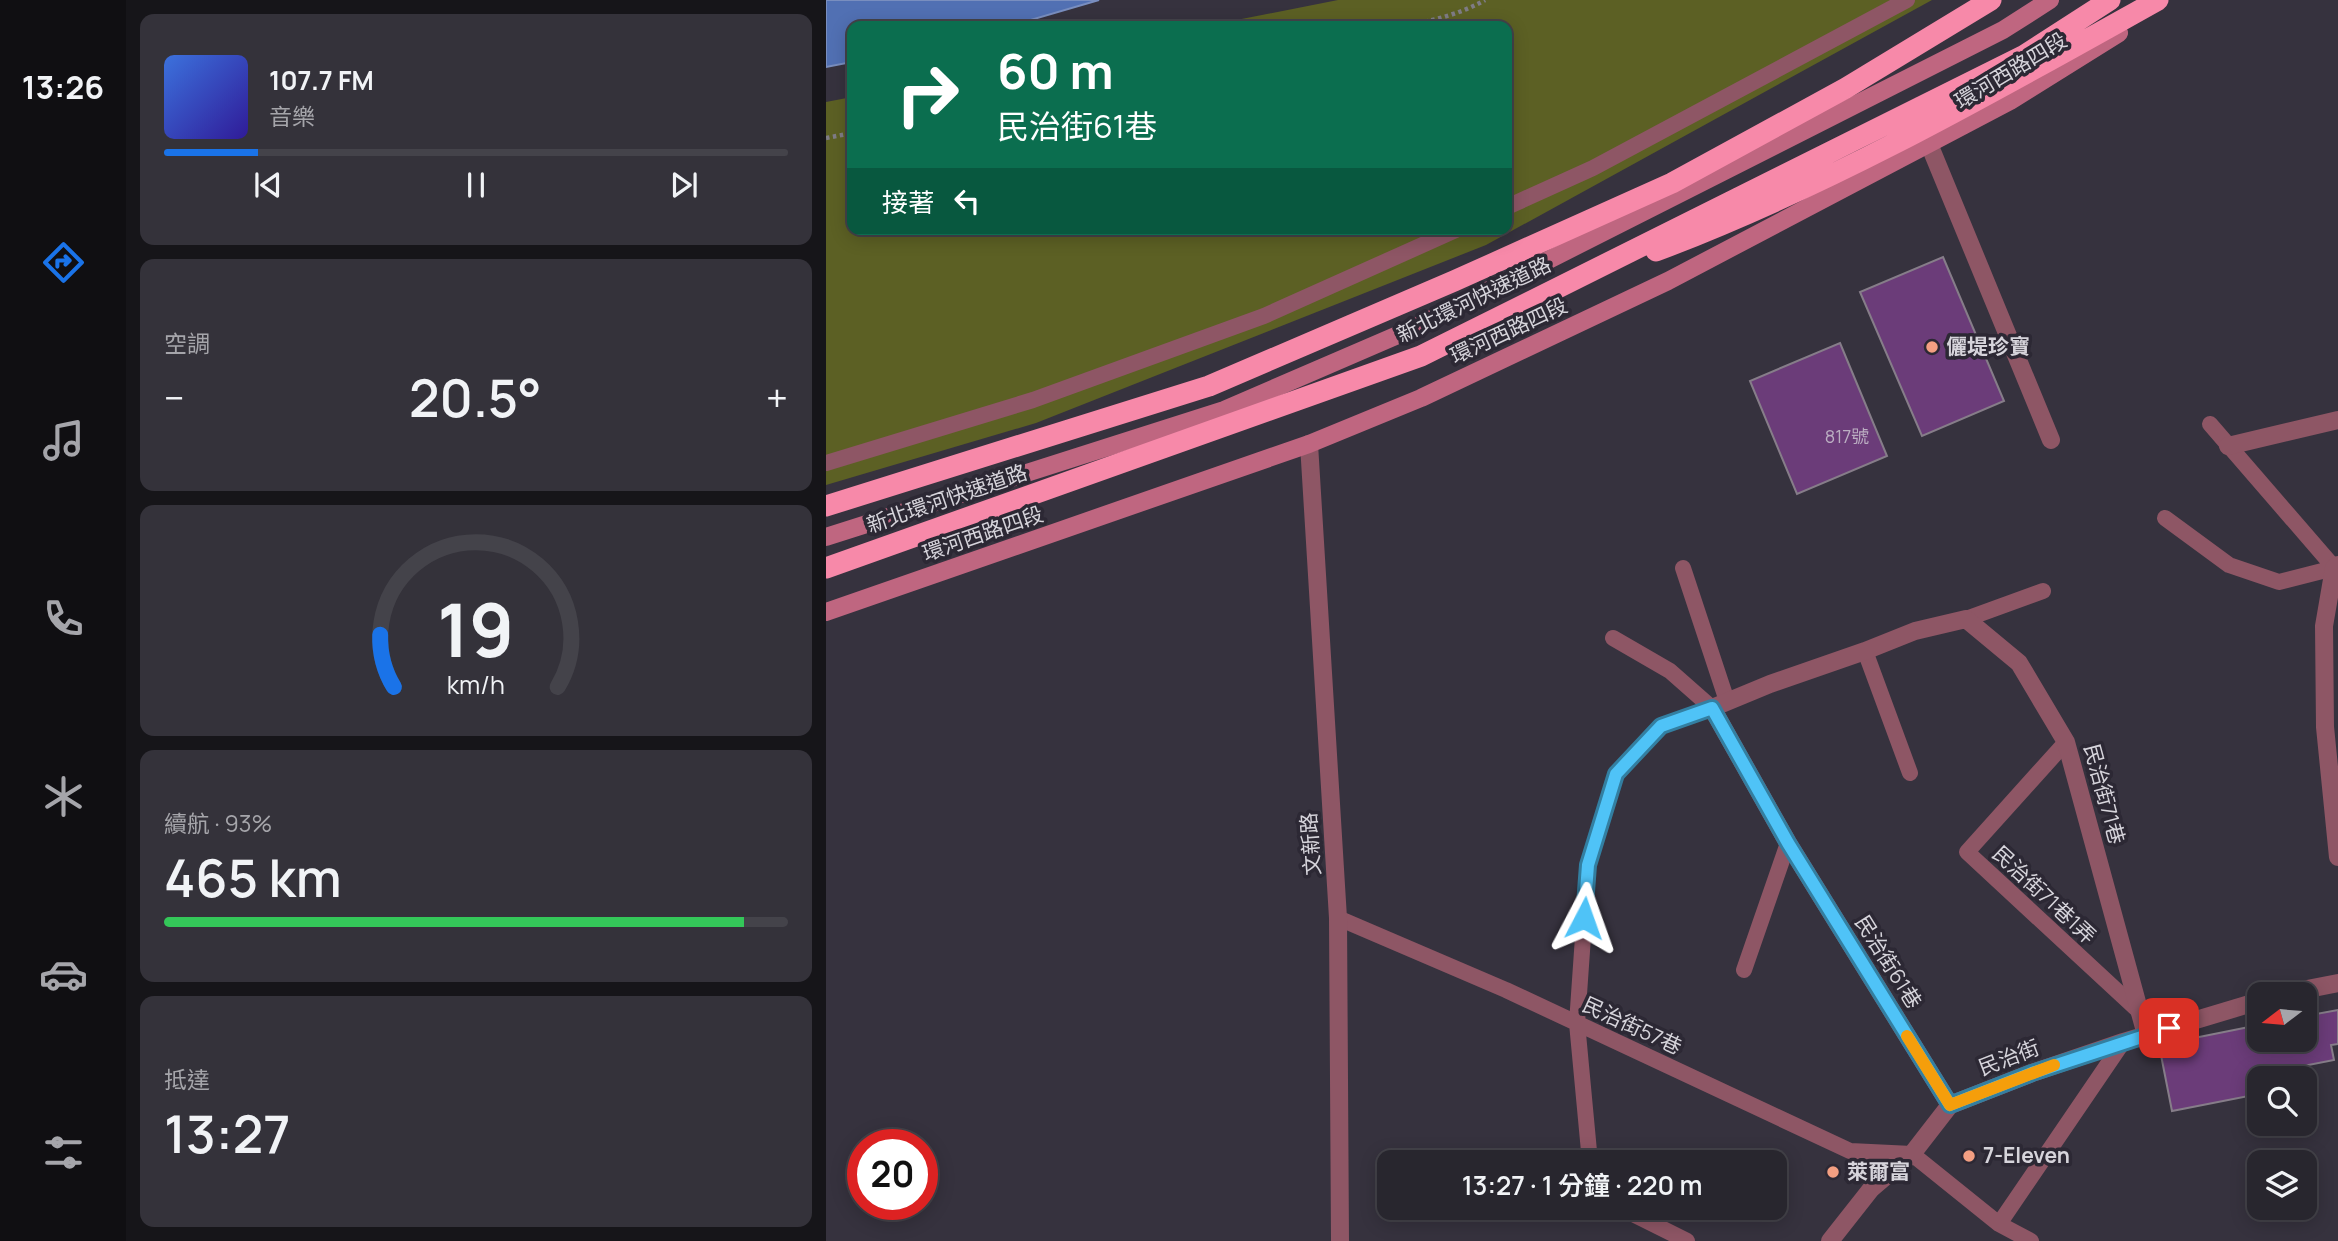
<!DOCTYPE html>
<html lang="zh-TW">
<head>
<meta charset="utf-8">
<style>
  body { margin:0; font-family:Manrope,"Noto Sans TC",sans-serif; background:#34323a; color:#f1f3f6; height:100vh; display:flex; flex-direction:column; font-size:26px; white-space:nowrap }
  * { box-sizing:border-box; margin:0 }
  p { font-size:23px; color:#a5a5aa }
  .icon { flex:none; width:38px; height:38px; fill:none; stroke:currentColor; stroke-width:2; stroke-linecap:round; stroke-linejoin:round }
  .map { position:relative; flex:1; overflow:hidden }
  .details { display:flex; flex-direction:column; gap:14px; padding:14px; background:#161519; width:700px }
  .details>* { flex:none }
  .guide { position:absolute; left:21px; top:21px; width:665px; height:214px; border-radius:14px; box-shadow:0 4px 18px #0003,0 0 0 2px #44434a; background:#0b6e4f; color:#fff; overflow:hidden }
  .needle { width:46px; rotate:254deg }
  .controls { position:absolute; left:1421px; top:982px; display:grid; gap:14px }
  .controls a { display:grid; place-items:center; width:70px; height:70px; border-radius:14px; background:#28262e; box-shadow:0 4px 18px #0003,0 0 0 2px #44434a; font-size:35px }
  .speed { position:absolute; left:21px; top:1129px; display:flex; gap:14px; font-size:35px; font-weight:700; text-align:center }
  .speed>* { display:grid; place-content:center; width:91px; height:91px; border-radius:50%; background:#28262e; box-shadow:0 4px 18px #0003,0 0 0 2px #44434a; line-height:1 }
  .speed .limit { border:10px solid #d22; background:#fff; color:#111 }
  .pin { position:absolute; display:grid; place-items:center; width:60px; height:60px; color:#fff; margin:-30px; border-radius:14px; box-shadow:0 4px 10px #0006 }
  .me { position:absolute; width:77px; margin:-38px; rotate:4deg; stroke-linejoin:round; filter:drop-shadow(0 0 5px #0008) }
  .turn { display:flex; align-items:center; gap:24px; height:147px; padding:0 35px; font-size:32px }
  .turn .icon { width:91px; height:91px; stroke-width:2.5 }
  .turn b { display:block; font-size:49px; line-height:60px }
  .then { display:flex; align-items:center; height:66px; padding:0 35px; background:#0003; gap:14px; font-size:26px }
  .big { font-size:52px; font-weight:600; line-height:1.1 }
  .details .widget { flex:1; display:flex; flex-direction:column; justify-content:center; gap:10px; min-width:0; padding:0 24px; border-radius:14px; background:#34323a }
  .details .dial { align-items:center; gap:0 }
  .dial svg { height:182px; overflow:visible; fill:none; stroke:#44434a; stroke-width:7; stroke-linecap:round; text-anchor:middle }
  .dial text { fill:#f1f3f6; stroke:none }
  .song { display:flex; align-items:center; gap:21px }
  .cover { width:84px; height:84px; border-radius:10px; background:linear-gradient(135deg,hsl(220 70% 55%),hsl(250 70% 35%)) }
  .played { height:7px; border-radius:4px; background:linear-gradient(90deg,#1a73e8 15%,#44434a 15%) }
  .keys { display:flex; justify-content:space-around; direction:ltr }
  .heat { display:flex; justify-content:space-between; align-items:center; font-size:38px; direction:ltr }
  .charge { height:10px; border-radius:5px; background:linear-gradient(90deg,#34c759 93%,#44434a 0) }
  .trip { position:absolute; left:551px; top:1150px; width:410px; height:70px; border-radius:14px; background:#28262e; box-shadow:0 4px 18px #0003,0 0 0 2px #44434a; font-weight:600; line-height:70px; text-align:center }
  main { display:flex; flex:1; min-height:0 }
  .tabs { display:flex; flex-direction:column; width:126px; justify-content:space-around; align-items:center; background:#100f12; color:#a5a5aa }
  .tabs .icon { width:49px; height:49px }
  .tabs .active { color:#1a73e8 }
  .tabs b { font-size:32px; color:#f1f3f6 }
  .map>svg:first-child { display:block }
  .green { fill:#5c6024 }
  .water { fill:#5170b3; stroke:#798ebf; stroke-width:2 }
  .building { fill:#6b3c79; stroke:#867d89; stroke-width:2 }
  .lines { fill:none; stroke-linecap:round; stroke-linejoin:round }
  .path { stroke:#7f7c86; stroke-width:4.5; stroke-dasharray:3.5 3.5; stroke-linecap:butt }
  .lane { stroke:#8e5665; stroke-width:16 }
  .street { stroke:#8e5665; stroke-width:18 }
  .secondary { stroke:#bf6680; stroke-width:18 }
  .highway { stroke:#f789a9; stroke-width:21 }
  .route-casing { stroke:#337fa1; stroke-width:18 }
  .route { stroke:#4fc3f7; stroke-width:12 }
  .slow { stroke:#f59e0b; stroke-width:12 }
  .poi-dot { fill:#f39f82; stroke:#2c2834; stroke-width:2.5 }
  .labels { text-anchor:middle; stroke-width:7; stroke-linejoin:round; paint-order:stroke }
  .number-label { font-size:18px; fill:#bbaec2 }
  .street-label { font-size:21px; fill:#d6d4db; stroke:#2c2834 }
  .poi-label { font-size:21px; font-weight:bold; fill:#d6d4db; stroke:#2c2834; text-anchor:start }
</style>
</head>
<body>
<main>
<nav class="tabs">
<b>13:26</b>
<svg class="icon active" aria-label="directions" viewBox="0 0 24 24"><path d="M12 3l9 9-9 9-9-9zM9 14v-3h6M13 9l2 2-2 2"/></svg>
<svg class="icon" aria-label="music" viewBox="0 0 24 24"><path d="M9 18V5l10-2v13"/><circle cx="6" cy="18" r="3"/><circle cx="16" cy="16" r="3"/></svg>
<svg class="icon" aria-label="phone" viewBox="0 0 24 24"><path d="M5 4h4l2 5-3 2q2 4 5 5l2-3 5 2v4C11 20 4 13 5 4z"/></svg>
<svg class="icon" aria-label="climate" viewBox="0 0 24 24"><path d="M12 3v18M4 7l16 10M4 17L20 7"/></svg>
<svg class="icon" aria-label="car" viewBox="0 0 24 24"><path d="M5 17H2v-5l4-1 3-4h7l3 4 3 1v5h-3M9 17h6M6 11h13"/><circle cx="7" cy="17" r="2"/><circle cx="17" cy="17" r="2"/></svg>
<svg class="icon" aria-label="filters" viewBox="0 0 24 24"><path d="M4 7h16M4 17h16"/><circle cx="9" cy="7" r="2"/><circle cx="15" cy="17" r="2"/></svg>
</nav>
<section class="details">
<div class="widget">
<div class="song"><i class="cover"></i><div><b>107.7 FM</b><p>音樂</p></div></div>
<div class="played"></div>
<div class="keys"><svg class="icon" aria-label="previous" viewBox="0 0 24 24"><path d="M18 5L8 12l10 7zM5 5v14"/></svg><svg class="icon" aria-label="pause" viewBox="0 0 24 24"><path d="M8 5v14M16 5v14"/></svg><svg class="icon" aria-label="next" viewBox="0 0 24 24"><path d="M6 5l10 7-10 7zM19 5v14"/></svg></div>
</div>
<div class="widget"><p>空調</p>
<div class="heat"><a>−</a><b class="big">20.5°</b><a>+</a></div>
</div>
<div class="widget dial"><svg viewBox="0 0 100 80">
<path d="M14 69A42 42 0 1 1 86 69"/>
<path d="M14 69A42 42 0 0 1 8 46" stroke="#1a73e8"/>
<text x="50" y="56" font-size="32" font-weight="700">19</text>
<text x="50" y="72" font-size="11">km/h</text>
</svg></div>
<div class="widget"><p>續航 · 93%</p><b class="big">465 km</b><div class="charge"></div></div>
<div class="widget"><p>抵達</p><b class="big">13:27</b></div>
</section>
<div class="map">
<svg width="1512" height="1241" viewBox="0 0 1512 1241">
  <rect width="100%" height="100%" fill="#36323e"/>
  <path class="green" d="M 512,0 L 1106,0 L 660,245 L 210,423 L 0,485 L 0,102 L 26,97 L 26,229 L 681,229 L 681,26 L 380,26 Z"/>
  <path class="water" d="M 0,0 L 273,0 L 184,26 L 26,26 L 26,62 L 0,67 Z"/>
  <path class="building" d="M 1117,257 L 1178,401 L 1096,436 L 1034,292 Z
    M 1014,343 L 1061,456 L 971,494 L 924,381 Z
    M 1512,1010 L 1512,1044 L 1505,1045 L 1508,1060 L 1472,1067 L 1475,1078 L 1433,1078 L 1433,1094 L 1346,1111 L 1333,1045 L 1433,1025 L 1433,1040 L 1479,1040 L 1479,1016 Z"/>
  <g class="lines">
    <path class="path" d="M 578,26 C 605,21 635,14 659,0
      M 0,138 L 26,133"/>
    <path class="lane" d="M 681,207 L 767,168 L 1081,0
      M 1384,424 L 1512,572
      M 0,463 L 207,400 L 438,316 L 632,229
      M 1339,518 L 1403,565 L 1453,582 L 1508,568
      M 857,568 L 901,701
      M 1140,619 L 1217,591
      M 1039,651 L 1084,773
      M 1240,742 L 1141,852 L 1315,1013
      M 512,918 L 680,990 L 1024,1151 L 1086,1154 L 1173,1224 L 1205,1241
      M 918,970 L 962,843
      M 764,1162 L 751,1023 L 762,865 L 790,774 L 835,726 L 886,708 L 844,671 L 787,638
      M 795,1208 L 861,1241
      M 1173,1224 L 1297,1042"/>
    <path class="street" d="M 1103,144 L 1225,440
      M 483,444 L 512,918 L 514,1241
      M 1402,446 L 1512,420
      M 1512,565 L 1508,568 L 1498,626 L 1499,727 L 1512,857
      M 1456,994 L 1512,983
      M 1124,1105 L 962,843 L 886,708 L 944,684 L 1039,651 L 1089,631 L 1140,619 L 1193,663 L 1240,742 L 1320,1035
      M 1004,1241 L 1045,1189 L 1086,1154 L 1124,1105 L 1206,1073 L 1297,1042 L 1433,1001"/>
    <path class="secondary" d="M 0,537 L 398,410 L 588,328 L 1177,30 L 1224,0
      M 0,612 L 483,444 L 595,398 L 842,281 L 1184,101 L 1293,33"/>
    <path class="highway" d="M 830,251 C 1005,185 1169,91 1332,0
      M 0,506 L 383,386 L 628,281 L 846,183 L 1020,88 L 1165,0
      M 0,568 L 595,356 L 1197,56 L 1284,0"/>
  </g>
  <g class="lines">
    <defs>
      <path id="route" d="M 758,918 L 762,865 L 790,774 L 835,726 L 886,708 L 962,843 L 1124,1105 L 1206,1073 L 1343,1028"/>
    </defs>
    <use href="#route" class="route-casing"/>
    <use href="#route" class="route"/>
    <path class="slow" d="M 1081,1036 L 1124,1105 L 1228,1065"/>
  </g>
  <g class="poi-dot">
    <circle cx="1106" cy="347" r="7"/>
    <circle cx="1143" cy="1156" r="7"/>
    <circle cx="1007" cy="1172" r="7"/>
  </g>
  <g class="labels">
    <g class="number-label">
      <text x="1021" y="443">817號</text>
    </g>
    <g class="street-label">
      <text transform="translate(1185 71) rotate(-31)" y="7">環河西路四段</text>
      <text transform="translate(648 300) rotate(-26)" y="7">新北環河快速道路</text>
      <text transform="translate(683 331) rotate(-25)" y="7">環河西路四段</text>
      <text transform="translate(121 499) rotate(-19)" y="7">新北環河快速道路</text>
      <text transform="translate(157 534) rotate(-19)" y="7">環河西路四段</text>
      <text transform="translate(1278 794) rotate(75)" y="7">民治街71巷</text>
      <text transform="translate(485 844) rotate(-94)" y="7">文新路</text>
      <text transform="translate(1218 895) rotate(43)" y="7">民治街71巷1弄</text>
      <text transform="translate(1062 962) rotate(58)" y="7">民治街61巷</text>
      <text transform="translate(806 1026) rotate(25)" y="7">民治街57巷</text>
      <text transform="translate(1183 1058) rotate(-21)" y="7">民治街</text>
    </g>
    <g class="poi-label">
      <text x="1120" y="354">儷堤珍寶</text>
      <text x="1157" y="1163">7-Eleven</text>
      <text x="1021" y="1179">萊爾富</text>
    </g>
  </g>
</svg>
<div class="controls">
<a><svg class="needle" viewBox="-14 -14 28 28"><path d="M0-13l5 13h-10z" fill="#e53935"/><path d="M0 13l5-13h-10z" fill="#a5a5aa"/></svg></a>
<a><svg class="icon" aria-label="search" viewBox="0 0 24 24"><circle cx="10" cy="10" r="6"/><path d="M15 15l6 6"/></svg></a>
<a><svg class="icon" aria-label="layers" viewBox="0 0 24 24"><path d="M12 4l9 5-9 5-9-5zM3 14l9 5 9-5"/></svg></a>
</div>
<div class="speed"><div class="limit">20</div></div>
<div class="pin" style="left:1343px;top:1028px;background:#d93025"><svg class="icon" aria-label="arrive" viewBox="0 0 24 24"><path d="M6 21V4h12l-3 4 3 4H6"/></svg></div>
<svg class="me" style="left:758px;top:918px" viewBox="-20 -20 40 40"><path d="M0-17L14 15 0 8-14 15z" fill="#4fc3f7" stroke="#fff" stroke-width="4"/></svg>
<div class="trip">13:27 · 1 分鐘 · 220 m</div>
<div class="guide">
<div class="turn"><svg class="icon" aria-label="right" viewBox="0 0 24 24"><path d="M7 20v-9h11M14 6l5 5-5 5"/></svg><div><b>60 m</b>民治街61巷</div></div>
<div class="then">接著<svg class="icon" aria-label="left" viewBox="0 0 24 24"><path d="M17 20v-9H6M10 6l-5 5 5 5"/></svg></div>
</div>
</div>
</main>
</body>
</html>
